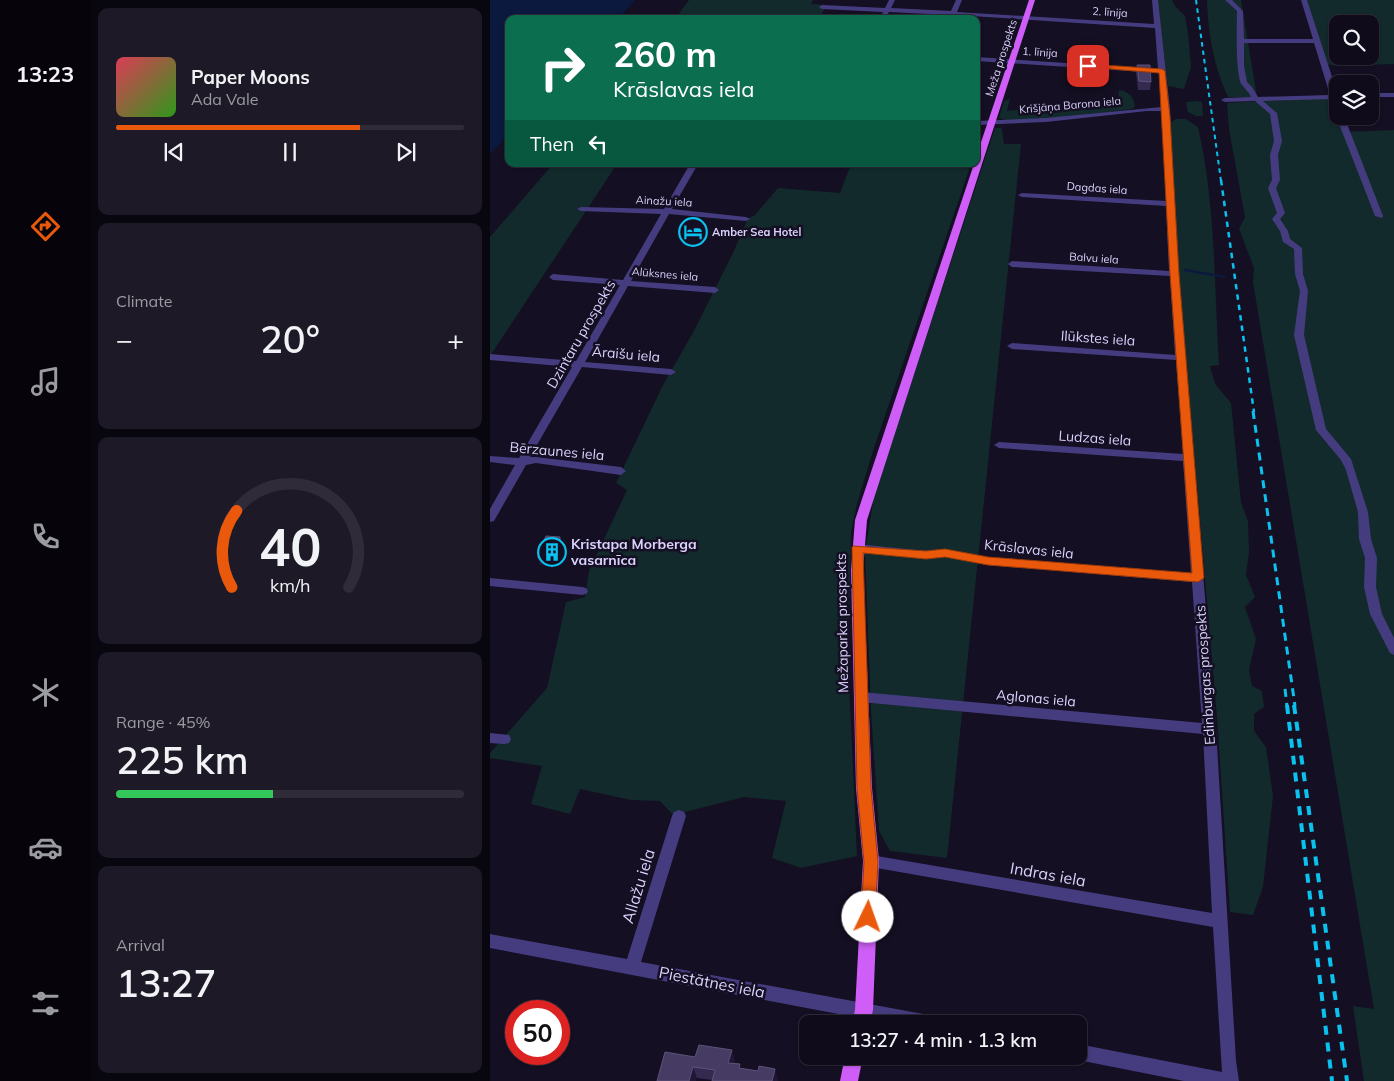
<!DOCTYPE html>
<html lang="en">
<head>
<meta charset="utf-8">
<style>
  body { margin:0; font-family:Mulish,sans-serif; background:#1d1927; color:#f1f3f6; height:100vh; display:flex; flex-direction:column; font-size:19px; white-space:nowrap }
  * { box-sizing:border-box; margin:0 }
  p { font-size:16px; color:#9b9ba2 }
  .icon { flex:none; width:28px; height:28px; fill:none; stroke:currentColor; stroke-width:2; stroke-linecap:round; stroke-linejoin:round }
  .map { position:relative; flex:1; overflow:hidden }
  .panel { display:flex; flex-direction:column; gap:8px; padding:8px; background:#08060e; width:400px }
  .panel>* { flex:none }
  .banner { position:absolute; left:15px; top:15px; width:475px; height:152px; border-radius:10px; box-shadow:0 1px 4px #0004,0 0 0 1px #2f2b39; background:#0b6e4f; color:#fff; overflow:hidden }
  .controls { position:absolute; left:839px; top:15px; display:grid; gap:10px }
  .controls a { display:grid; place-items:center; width:50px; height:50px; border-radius:10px; background:#0f0b1a; box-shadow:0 1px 4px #0004,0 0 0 1px #2f2b39; font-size:25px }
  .speed { position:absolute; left:15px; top:1000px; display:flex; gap:10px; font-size:25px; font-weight:700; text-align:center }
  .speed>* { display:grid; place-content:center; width:65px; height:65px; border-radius:50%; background:#0f0b1a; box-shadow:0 1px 4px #0004,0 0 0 1px #2f2b39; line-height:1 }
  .speed .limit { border:8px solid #d22; background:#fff; color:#111 }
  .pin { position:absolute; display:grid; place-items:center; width:42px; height:42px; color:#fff; margin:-21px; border-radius:10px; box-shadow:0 2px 8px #0006 }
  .me { position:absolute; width:55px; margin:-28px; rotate:3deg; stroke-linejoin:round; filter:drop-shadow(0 0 4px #0008) }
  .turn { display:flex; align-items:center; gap:18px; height:105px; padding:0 25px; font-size:22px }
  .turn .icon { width:65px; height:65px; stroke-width:2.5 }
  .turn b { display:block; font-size:35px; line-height:42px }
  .then { display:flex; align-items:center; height:48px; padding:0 25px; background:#0003; gap:10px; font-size:19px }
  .big { font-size:38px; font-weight:600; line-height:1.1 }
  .panel .card { flex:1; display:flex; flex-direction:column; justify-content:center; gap:8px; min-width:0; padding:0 18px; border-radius:10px; background:#1d1927 }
  .panel .dial { align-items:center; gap:0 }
  .dial svg { height:130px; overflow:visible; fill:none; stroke:#2f2b39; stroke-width:7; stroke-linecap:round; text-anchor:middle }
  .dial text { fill:#f1f3f6; stroke:none }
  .song { display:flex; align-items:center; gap:15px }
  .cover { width:60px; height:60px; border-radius:8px; background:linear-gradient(135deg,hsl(350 70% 55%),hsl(110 70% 35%)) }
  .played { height:5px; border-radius:2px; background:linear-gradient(90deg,#ea580c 70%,#2f2b39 70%) }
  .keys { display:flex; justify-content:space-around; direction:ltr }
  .heat { display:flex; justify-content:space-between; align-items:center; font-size:28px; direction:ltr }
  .charge { height:8px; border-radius:4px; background:linear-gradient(90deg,#34c759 45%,#2f2b39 0) }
  .trip { position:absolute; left:309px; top:1015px; width:288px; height:50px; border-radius:10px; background:#0f0b1a; box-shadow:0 1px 4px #0004,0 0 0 1px #2f2b39; font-weight:600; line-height:50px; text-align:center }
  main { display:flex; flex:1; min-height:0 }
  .dock { display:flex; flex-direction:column; width:90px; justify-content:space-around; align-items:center; background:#06040a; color:#9b9ba2 }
  .dock .icon { width:35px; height:35px }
  .dock .current { color:#ea580c }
  .dock b { font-size:22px; color:#f1f3f6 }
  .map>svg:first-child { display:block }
  .green { fill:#122a2c; fill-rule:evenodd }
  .water { fill:#0c193e }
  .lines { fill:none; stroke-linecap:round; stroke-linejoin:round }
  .stream { stroke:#0c193e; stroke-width:2.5 }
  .minor { fill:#453c7f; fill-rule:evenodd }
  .major { fill:#ce5ef7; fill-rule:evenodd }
  .rail-far3 { stroke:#0bc2ef; stroke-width:2; stroke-dasharray:4.5 4; stroke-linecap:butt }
  .rail-far2 { stroke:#0bc2ef; stroke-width:2.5; stroke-dasharray:5.5 5; stroke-linecap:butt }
  .rail-far1 { stroke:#0bc2ef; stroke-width:3; stroke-dasharray:8 6; stroke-linecap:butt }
  .rail { stroke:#0bc2ef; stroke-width:4; stroke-dasharray:9 8; stroke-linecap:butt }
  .wall { fill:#34294f }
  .shaded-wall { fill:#1f1735 }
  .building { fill:#463b62; stroke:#5d537a }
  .route { fill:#ea580c; stroke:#983908 }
  .labels { text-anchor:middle; stroke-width:5; stroke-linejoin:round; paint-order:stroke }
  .far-street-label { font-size:11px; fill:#dbd2fd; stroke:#140f22 }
  .far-poi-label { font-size:11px; font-weight:bold; fill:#dbd2fd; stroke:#140f22; text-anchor:start }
  .street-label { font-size:14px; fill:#dbd2fd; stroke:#140f22 }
  .poi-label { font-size:14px; font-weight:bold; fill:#dbd2fd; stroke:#140f22; text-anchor:start }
  .near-street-label { font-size:16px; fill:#dbd2fd; stroke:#140f22 }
</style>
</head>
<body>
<main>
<nav class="dock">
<b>13:23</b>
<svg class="icon current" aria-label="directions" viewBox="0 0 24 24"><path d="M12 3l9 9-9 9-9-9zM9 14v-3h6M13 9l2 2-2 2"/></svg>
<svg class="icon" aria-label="music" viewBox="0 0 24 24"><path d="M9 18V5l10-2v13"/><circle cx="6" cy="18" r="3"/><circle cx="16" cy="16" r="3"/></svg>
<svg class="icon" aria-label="phone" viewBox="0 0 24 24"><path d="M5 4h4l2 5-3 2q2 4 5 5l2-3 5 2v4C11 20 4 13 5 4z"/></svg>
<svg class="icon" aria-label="climate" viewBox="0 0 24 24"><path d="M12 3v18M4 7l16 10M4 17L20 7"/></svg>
<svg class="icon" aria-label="car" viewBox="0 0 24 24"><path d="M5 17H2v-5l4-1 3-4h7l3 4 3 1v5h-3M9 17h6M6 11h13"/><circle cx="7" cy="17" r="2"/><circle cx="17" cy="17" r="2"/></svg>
<svg class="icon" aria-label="filters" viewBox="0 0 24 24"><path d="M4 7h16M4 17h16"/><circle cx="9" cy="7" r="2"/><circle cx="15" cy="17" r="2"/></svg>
</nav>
<section class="panel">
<div class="card">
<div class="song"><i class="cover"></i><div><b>Paper Moons</b><p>Ada Vale</p></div></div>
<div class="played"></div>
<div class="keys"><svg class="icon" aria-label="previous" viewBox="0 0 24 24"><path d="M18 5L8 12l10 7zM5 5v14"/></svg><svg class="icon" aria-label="pause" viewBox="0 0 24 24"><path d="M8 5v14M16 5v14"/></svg><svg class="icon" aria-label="next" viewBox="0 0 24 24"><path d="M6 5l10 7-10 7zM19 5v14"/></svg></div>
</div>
<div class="card"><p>Climate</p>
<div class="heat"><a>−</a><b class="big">20°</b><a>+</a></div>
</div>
<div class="card dial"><svg viewBox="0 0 100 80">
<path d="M14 69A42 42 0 1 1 86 69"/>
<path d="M14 69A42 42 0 0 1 17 22" stroke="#ea580c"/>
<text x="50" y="56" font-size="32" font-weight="700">40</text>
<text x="50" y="72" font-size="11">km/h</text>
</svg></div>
<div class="card"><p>Range · 45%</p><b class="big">225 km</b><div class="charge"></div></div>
<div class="card"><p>Arrival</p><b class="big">13:27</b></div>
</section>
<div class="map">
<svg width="904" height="1081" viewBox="0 0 904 1081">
  <rect width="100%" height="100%" fill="#140f22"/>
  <path class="green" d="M 199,0 L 323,0 L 321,4 L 336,5 L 329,19 L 185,19 Z
    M 667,0 L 682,0 L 685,6 L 695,16 L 698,33 L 701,67 L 694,89 L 678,86 Z
    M 717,0 L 751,0 L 767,97 L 738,97 C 724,67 718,34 717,0 Z
    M 814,0 L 904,0 L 904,64 L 850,66 L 834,64 ZM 848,24 L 880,24 L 880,56 L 848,56 Z
    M 629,90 C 638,91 644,97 645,106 L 642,109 C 618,112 526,126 509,118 L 514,101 L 520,99 L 517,111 L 628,100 Z
    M 840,98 L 853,132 L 904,130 L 904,1081 L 874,1081 L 863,1006 L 884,1009 L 763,282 L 764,268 L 749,229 L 755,217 L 739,129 L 737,103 Z
    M 706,101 L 712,102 L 713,116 L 706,116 L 698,112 L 696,102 Z
    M 686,119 L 696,119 L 708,127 C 726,205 724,286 729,365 L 720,366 L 725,384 L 741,403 L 751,503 L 758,521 L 759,552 L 756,575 L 765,597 L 755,607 L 766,639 L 759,670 L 762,686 L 772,691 L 774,707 L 764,714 L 764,731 L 776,747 L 783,796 L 773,887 L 763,915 L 740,912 L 727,717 L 689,277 L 680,123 Z
    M 511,123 L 514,144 L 531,144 L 457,858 L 400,851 L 389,831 L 381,711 L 375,552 L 384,496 L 505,128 L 511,128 Z
    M 63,164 L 127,164 L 0,356 L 0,237 Z
    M 361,164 L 478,164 L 479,170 L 383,451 L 367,504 L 361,532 L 358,662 L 367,856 L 311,868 L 282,858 L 296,801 L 254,797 L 183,815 L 170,801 L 141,800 L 90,789 L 80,814 L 41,804 L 52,766 L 0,758 L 0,753 L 57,688 L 76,602 L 95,597 L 99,571 L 137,490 L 126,483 L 172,387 L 205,329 L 243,253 L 258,218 L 264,216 L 288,188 L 350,193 Z"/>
  <path class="water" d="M 0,0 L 145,0 L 128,19 L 19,19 L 19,134 L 0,154 Z"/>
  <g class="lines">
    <path class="stream" d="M 695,270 L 735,277"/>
    <path class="minor" d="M 399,0 L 405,0 L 401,8 L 461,11 L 466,0 L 472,0 L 467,12 L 664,24 L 662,0 L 668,0 L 680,109 L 688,274 L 726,729 L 746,1061 L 749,1081 L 694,1081 L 588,1060 L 582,1056 L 588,1056 L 588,1044 L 732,1072 L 723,927 L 381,867 L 376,866 L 374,861 L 376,856 L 381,855 L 722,913 L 713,734 L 371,702 L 367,701 L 365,697 L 367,693 L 371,692 L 712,723 L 702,582 L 498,565 L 455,557 L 436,559 L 367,552 L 361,548 L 367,544 L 436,551 L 455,549 L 498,557 L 701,573 L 693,461 L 509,448 L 504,445 L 509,442 L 693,454 L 686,360 L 522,349 L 517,346 L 522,343 L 685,355 L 680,276 L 522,267 L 518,264 L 522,261 L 679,271 L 676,206 L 532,197 L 528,195 L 532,193 L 676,201 L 672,111 L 657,111 L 556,122 L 486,125 L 486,121 L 556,118 L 672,107 L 669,73 L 486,61 L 486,57 L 668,69 L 665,28 L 466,15 L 464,19 L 458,19 L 459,15 L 399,12 L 395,19 L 389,19 L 393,12 L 332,9 L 329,7 L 332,5 L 395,8 Z
      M 735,0 L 742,0 L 753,11 L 754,39 L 823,39 L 811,0 L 817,0 L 848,95 L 848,112 L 844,110 L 841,99 L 773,101 L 787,113 L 792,141 L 788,155 L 790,180 L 786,188 L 795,213 L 790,219 L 798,231 L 800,239 L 812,248 L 813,274 L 818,291 L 814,335 L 836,429 L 861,459 L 878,512 L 881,539 L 887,558 L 886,587 L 892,614 L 904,638 L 904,655 L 900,653 L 880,614 L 874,587 L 875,558 L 869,539 L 868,512 L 856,470 L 851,460 L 826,430 L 804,335 L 810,291 L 805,274 L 804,249 L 793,242 L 790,231 L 782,219 L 787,213 L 778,188 L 782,180 L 780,155 L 784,141 L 780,114 L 765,101 L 735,102 L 731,100 L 735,98 L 761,97 C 759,92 755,89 752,85 C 745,75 747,25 747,11 ZM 754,43 L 824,43 L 840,95 L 768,97 L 762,87 L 757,82 L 754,66 Z
      M 880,93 L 904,93 L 904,97 L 880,97 Z
      M 847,114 L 848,116 L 854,116 L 893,216 L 892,218 L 885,216 L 846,116 Z
      M 200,164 L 208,164 L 182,209 L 256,217 L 260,219 L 256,221 L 179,214 L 141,281 L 225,287 L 229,290 L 225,293 L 138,286 L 95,362 L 181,369 L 186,372 L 181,375 L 92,367 L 40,457 L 46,457 L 131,467 L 136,471 L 131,475 L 46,463 L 36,465 L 4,521 L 0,522 L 0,509 L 25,465 L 0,462 L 0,456 L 29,458 L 82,367 L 0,360 L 0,354 L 86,361 L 130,285 L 63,280 L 59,277 L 63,274 L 133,280 L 171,214 L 91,211 L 87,209 L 91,207 L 174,209 Z
      M 0,578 L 92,587 L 96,588 L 98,591 L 96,594 L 92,595 L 0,586 Z
      M 0,733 L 19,735 L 21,739 L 19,743 L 14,744 L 0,743 Z
      M 189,810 L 194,812 L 196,816 L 151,962 L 444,1016 L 450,1018 L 452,1024 L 401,1024 L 0,948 L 0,934 L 137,959 L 182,816 L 184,812 Z"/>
    <path class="major" d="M 539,0 L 545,0 L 377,520 L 373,570 L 382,788 L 389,861 L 383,1010 L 380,1024 L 362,1024 L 365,1010 L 373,861 L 366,788 L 361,570 L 365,520 L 484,164 L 486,164 L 486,157 Z
      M 355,1056 L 373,1056 L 368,1081 L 350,1081 Z"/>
    <path class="rail-far3" d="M 706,0 L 731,181"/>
    <path class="rail-far2" d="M 731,180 L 764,412"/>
    <path class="rail-far1" d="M 763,411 L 805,706
      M 795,689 L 797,706"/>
    <path class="rail" d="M 797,705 L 842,1081
      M 804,705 L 857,1081"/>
  </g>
  <path class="wall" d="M 647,65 L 661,82 L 660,90 L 648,90 L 646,73 Z
    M 72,544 L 72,556 L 69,562 L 57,561 L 50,565 L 48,558 Z
    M 205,1057 L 245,1061 L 244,1064 L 251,1069 L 288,1080 L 222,1080 L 207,1078 L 167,1081 Z"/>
  <path class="shaded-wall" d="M 70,537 L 72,544 L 72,556 L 69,562 L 67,555 Z
    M 55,554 L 57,561 L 50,565 L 48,558 Z
    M 242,1050 L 245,1061 L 242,1074 L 238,1063 Z
    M 203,1067 L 207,1078 L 206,1081 L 199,1081 Z
    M 285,1069 L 288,1080 L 288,1081 L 282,1081 Z"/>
  <path class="building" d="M 647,65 L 660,65 L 661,82 L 649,81 Z
    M 56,536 L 70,537 L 70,549 L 67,555 L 55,554 L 48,558 L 48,553 Z
    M 209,1045 L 242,1050 L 238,1063 L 250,1064 L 249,1068 L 268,1071 L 269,1066 L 285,1069 L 282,1081 L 222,1081 L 225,1070 L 203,1067 L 199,1081 L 167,1081 L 175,1052 L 205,1057 Z"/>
  <path class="route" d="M 598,64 L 672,69 L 675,71 L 680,117 L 689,274 L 714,578 L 708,582 L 498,565 L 455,557 L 436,559 L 373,553 L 381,788 L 388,862 L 385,917 L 383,922 L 378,924 L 373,922 L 371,917 L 374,862 L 367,788 L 362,548 L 363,546 L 436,551 L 455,549 L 498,557 L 702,573 L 680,274 L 669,73 L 596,67 L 596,64 Z"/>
  <defs>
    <symbol id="hotel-ring" viewBox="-11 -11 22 22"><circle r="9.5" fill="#140f22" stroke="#0bc2ef" stroke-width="1.5"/><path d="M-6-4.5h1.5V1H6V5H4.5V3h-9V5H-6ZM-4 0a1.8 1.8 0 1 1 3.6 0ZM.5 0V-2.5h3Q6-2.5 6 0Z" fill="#0bc2ef"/></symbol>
    <symbol id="building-ring" viewBox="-11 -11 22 22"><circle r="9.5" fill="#140f22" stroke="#0bc2ef" stroke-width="1.5"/><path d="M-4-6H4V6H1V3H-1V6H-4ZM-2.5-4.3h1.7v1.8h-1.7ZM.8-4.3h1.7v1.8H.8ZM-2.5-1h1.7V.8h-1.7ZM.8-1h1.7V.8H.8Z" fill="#0bc2ef"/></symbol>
  </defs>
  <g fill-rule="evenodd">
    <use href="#hotel-ring" x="187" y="216" width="32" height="32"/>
    <use href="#building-ring" x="46" y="536" width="32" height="32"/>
  </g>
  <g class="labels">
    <g class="far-street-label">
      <text transform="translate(620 12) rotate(4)" y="4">2. līnija</text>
      <text transform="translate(550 52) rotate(4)" y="4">1. līnija</text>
      <text transform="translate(511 58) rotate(-72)" y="4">Meža prospekts</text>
      <text transform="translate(580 105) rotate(-5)" y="4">Krišjāņa Barona iela</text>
      <text transform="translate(607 188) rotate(4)" y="4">Dagdas iela</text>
      <text transform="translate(174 201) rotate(3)" y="4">Ainažu iela</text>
      <text transform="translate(604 258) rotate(4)" y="4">Balvu iela</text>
      <text transform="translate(175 274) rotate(5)" y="4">Alūksnes iela</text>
    </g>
    <g class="far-poi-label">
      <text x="222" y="236">Amber Sea Hotel</text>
    </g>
    <g class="street-label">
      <text transform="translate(91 334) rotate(-60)" y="5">Dzintaru prospekts</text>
      <text transform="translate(608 338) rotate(4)" y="5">Ilūkstes iela</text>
      <text transform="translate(136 354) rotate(5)" y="5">Āraišu iela</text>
      <text transform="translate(605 438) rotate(4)" y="5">Ludzas iela</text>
      <text transform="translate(67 451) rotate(5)" y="5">Bērzaunes iela</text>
      <text transform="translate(539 549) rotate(6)" y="5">Krāslavas iela</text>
      <text transform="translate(352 623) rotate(-91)" y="5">Mežaparka prospekts</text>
      <text transform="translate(715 675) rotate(-94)" y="5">Edinburgas prospekts</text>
      <text transform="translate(546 698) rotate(5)" y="5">Aglonas iela</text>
    </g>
    <g class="poi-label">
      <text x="81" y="549">Kristapa Morberga<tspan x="81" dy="16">vasarnīca</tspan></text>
    </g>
    <g class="near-street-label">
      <text transform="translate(558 874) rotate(10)" y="6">Indras iela</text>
      <text transform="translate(148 886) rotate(-73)" y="6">Allažu iela</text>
      <text transform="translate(222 982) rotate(11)" y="6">Piestātnes iela</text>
    </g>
  </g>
</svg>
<div class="controls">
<a><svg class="icon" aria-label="search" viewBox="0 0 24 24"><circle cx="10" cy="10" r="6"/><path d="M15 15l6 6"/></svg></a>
<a><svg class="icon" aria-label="layers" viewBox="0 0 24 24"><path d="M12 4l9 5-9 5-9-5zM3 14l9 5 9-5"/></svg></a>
</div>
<div class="speed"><div class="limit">50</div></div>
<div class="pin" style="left:598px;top:66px;background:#d93025"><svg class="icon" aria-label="arrive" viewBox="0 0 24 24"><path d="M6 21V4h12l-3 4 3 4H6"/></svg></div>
<svg class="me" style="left:378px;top:917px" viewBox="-20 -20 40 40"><circle r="19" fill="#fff"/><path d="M0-13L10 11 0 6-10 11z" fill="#ea580c"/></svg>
<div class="trip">13:27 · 4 min · 1.3 km</div>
<div class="banner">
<div class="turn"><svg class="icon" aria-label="right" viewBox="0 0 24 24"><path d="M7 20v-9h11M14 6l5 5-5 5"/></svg><div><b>260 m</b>Krāslavas iela</div></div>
<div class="then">Then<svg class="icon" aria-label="left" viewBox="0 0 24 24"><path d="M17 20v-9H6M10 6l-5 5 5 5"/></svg></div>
</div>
</div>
</main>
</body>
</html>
